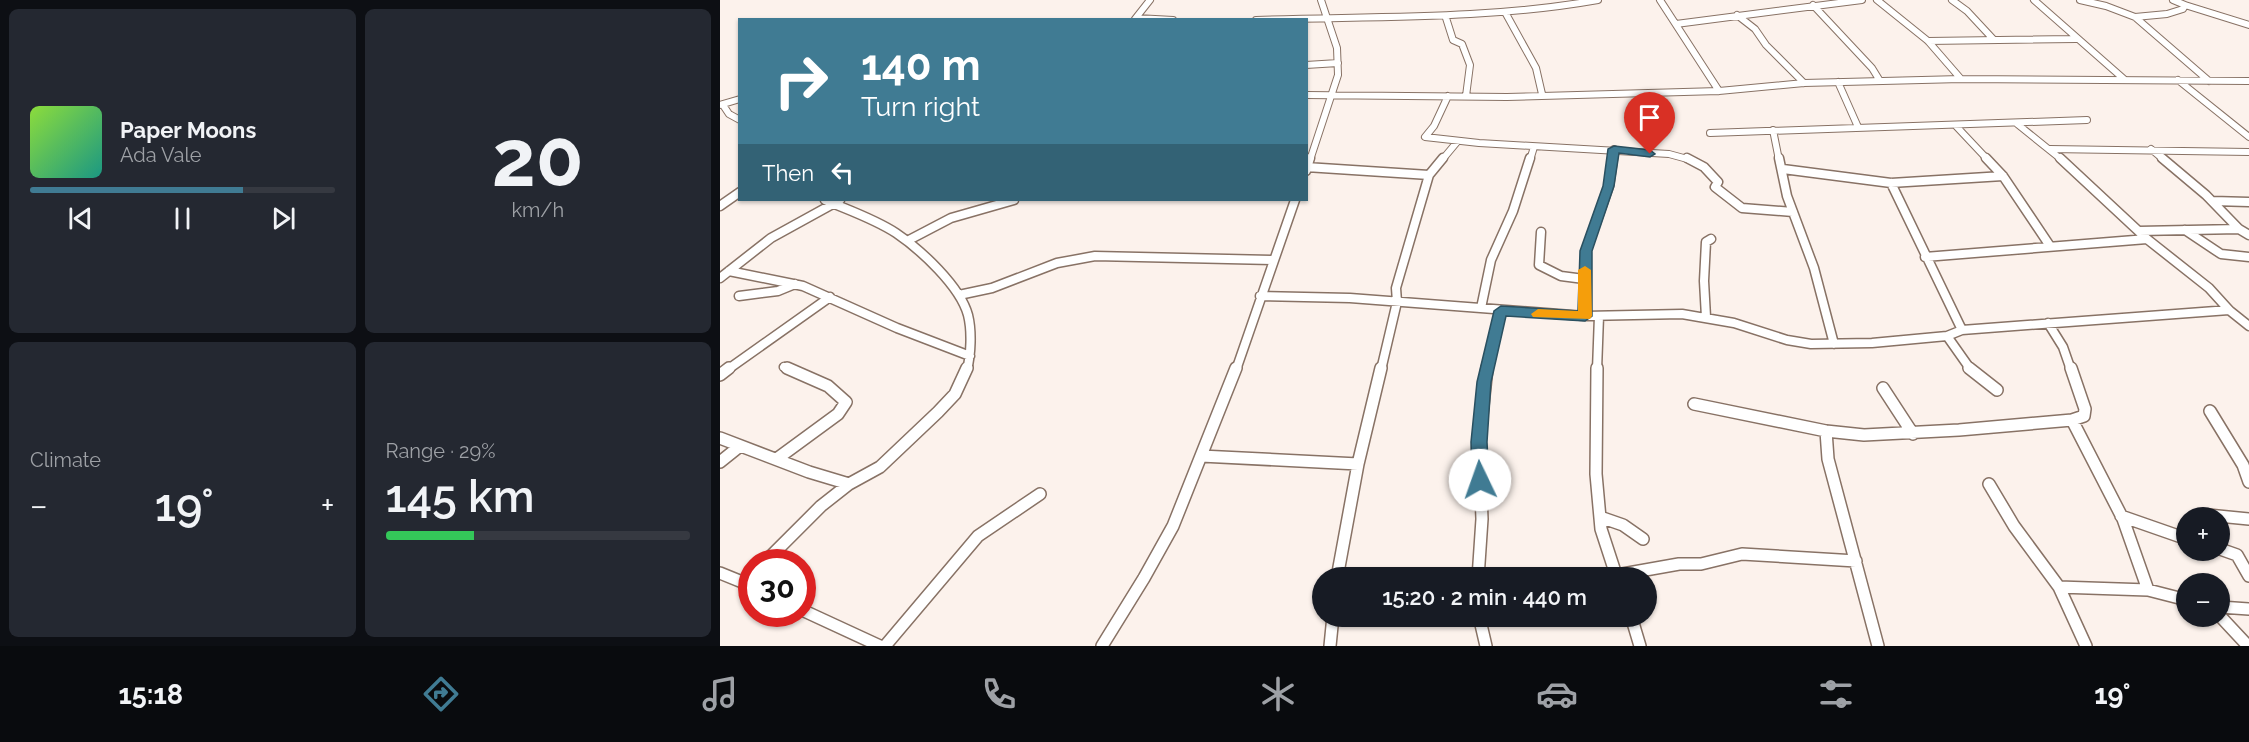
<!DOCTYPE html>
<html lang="en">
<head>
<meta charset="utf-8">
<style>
  body { margin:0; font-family:Raleway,sans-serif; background:#242831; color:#f1f3f6; height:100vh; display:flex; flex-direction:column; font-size:22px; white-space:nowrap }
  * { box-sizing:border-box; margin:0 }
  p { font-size:20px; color:#9ea1a6 }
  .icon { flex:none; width:33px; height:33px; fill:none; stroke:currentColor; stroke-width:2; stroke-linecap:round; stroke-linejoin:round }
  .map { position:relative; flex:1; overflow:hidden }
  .sheet { display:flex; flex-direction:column; gap:9px; padding:9px; background:#0d0f14; width:720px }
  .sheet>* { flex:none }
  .hud { position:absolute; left:18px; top:18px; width:570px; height:183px; border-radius:0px; box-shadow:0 2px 4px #0004; background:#407b93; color:#fff; overflow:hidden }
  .fabs { position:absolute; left:1456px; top:507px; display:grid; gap:12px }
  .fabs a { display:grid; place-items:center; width:54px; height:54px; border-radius:50%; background:#171b24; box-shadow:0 2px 4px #0004; font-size:30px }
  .speed { position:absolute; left:18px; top:549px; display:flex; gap:12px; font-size:30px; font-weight:700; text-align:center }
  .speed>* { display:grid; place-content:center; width:78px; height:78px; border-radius:50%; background:#171b24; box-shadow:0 2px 4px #0004; line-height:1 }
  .speed .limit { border:9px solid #d22; background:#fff; color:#111 }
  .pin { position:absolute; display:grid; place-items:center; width:51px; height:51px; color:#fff; margin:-62px -26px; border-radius:50% 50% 50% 0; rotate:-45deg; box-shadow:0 0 6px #0007 }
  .pin .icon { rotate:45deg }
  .me { position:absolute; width:66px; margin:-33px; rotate:357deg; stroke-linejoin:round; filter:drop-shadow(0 0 4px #0008) }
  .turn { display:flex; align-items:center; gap:21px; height:126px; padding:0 24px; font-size:27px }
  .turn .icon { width:78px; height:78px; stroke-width:2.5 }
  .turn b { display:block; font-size:42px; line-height:51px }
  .then { display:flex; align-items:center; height:57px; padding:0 24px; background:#0003; gap:12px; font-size:22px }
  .big { font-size:45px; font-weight:600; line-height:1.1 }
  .sheet .card { flex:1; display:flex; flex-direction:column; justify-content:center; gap:9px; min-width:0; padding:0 21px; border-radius:9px; background:#242831 }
  .sheet .dial { align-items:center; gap:0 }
  .dial b { font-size:78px; line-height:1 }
  .song { display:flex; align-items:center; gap:18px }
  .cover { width:72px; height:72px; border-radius:9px; background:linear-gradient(135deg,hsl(90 70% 55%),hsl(170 70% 35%)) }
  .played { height:6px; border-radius:3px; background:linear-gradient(90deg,#407b93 70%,#363941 70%) }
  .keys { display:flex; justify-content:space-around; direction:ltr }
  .heat { display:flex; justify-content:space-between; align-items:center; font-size:33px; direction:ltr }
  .charge { height:9px; border-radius:4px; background:linear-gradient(90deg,#34c759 29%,#363941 0) }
  .sheet .tiles { flex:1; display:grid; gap:9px; grid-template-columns:repeat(2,1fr) }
  .trip { position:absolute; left:592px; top:567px; width:345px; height:60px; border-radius:30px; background:#171b24; box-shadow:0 2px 4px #0004; font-weight:600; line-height:60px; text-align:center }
  .tabs { display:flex; height:96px; justify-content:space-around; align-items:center; background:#090b0e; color:#9ea1a6 }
  .tabs .icon { width:42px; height:42px }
  .tabs .selected { color:#407b93 }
  .tabs b { font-size:27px; color:#f1f3f6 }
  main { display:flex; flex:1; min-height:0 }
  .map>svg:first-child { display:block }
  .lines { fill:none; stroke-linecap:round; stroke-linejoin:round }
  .minor-far2-casing { stroke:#887265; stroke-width:8 }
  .minor-far1-casing { stroke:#887265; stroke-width:11 }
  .minor-casing { stroke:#887265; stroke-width:14 }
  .minor-far2 { stroke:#fff; stroke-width:6 }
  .minor-far1 { stroke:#fff; stroke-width:8 }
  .minor { stroke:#fff; stroke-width:11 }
  .route { fill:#407b93; stroke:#2a5060; stroke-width:1.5 }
  .slow { fill:#f59e0b }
</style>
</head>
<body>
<main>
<section class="sheet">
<div class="tiles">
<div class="card">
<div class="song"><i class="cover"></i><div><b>Paper Moons</b><p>Ada Vale</p></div></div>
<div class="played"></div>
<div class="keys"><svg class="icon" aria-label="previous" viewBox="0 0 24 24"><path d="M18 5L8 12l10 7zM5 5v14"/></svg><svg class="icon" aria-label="pause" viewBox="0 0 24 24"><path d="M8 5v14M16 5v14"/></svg><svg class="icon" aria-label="next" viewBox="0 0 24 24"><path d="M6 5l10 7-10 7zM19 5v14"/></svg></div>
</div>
<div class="card dial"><b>20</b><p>km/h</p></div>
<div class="card"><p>Climate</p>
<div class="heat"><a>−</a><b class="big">19°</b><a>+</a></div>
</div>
<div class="card"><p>Range · 29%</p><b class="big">145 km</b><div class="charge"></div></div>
</div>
</section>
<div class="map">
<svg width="1529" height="646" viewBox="0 0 1529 646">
  <rect width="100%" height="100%" fill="#fcf2ec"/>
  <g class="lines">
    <defs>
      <path id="minor-far2" d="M 940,0 L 999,91
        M 1157,0 L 1208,41 L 1241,79
        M 1232,0 L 1247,11 L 1274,40
        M 1314,0 L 1405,80
        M 1360,0 L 1386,6 L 1415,17 L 1489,81
        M 1093,5 L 1152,68 L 1160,81
        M 1465,5 L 1529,25
        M 785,12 L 816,68 L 822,94
        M 1017,15 L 1035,29 L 1046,45 L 1084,83
        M 1415,17 L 1447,14 L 1463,9 L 1465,5 L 1453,0
        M 417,18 L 453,20
        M 726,18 L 733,40 L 742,44 L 750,65 L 746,96
        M 415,19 L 430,0
        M 536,20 C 651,16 765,20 878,0
        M 956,24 L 1142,0
        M 1208,41 L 1356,39
        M 586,65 L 618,63
        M 1458,80 L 1529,137
        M 1118,82 L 1138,127
        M 586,95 L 787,97 L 999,91 L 1084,83 L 1241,79 L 1529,81
        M 728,96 L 714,126 L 705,137 L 759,143 L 949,154 L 971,160
        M 0,105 L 20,99
        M 3,105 L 9,114 L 20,120
        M 1296,123 L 1342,160
        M 1236,126 L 1268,160
        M 1053,130 L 1059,160
        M 990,133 L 1367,120
        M 1330,149 L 1529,152
        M 1431,149 L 1444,160
        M 590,160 L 618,75 L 617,48 L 601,0
        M 722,160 L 737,142
        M 810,160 L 814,147
        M 893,160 L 894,149"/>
      <path id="minor-far1" d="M 967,158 L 984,167 L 998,182 L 995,187 L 1022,208 L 1073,212
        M 1059,158 L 1067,196 L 1094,268 L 1114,344
        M 1266,158 L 1283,176 L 1330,246
        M 1442,158 L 1486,195 L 1519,229 L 1529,235
        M 586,167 L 709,175
        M 1063,169 L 1171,183 L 1283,176
        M 586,171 L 590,158
        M 1171,183 L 1242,330
        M 105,200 C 128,210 155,219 176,233 C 201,250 240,286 248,315 C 252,331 251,354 247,370
        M 1493,201 L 1529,202
        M 0,206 L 20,192
        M 1465,230 L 1501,254 L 1529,257
        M 1419,231 L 1519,229
        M 821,232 L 819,265 L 841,276 L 864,279
        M 1427,239 L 1489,288 L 1509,310 L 1529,326
        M 187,241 L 231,218 L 294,200
        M 1205,257 L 1427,239 L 1340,158
        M 9,271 L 83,286 L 177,328 L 250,356
        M 0,278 L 51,238 L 120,200
        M 239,295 L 272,288 L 337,263 L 375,256 L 554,260
        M 19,296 L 58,291 L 75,284
        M 540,296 L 630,298 L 865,316 L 962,314 L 1014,323 L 1067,340 L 1091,344 L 1152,343 L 1227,336 L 1242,330 L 1509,310
        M 761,308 L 771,260 L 793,211 L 810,158
        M 865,316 L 866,251 L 889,186 L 893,158
        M 986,317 L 984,281 L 986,242 L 991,239
        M 1328,323 L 1343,347 L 1351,370
        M 1227,336 L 1251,370
        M 64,367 L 71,370
        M 7,370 L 110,297
        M 516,370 L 575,200
        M 661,370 L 677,302 L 676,288 L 709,175 L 723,158
        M 767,370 L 781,311
        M 877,370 L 879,316"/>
      <path id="minor" d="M 877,368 L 876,474 L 881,529 L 897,578
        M 1249,368 L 1277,390
        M 0,375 L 9,368
        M 1163,388 L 1193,434
        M 974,404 L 1106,431 L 1144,435 L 1239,430 L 1352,420 L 1364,416 L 1365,409 L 1351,368
        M 1490,411 L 1523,465 L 1529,482
        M 1352,420 L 1403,519 L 1428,590
        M 1106,431 L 1108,459 L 1158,646
        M 0,438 L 89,472 L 129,484
        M 481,456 L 638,464
        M 58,458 L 118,414 L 126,402 L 108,386 L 67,368
        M 0,462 L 20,446
        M 1269,484 L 1294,526 L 1339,587 L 1366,646
        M 1488,515 L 1529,519
        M 1401,516 L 1467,539
        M 880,517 L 903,525 L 923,539
        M 1500,549 L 1517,555 L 1529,576
        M 45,562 L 101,506 L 129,484 L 160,467 L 218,412 L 235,394 L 247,368
        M 0,573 L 32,586
        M 617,578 L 638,464 L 661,368
        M 758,578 L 762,519 L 759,442 L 767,368
        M 843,578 L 897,575 L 959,564 L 981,564 L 1022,554 L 1136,561
        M 1339,587 L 1428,590 L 1467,600
        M 1500,607 L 1529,609
        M 82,610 L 160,646
        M 759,616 L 766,646
        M 911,616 L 920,646
        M 1500,616 L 1528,646
        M 165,646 L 258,536 L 320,494
        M 382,646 L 424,578 L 453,526 L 516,368
        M 610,646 L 613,616"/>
    </defs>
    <use href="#minor-far2" class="minor-far2-casing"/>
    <use href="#minor-far1" class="minor-far1-casing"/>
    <use href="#minor" class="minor-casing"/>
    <use href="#minor-far2" class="minor-far2"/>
    <use href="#minor-far1" class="minor-far1"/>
    <use href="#minor" class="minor"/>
  </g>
  <path class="route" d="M 894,146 L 930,150 L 935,154 L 930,157 L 899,153 L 894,186 L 872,251 L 872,316 L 865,321 L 786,316 L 771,382 L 767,442 L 769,480 L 766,485 L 760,487 L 755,485 L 752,480 L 751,442 L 757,382 L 774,311 L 781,306 L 858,311 L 860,251 L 883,186 L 888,149 Z"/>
  <path class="slow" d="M 865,266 L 871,270 L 872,316 L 870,319 L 813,317 L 811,314 L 818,309 L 858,311 L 858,270 Z"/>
</svg>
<div class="fabs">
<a>+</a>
<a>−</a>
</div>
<div class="speed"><div class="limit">30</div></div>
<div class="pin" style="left:930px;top:154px;background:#d93025"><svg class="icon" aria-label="arrive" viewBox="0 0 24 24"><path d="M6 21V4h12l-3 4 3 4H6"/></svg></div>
<svg class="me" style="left:760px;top:480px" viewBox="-20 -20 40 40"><circle r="19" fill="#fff"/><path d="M0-13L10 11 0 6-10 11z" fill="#407b93"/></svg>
<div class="trip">15:20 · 2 min · 440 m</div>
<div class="hud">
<div class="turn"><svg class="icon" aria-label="right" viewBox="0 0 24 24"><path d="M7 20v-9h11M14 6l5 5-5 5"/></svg><div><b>140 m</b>Turn right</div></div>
<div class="then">Then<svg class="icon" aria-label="left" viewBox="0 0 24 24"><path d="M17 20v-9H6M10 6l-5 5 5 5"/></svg></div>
</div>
</div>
</main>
<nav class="tabs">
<b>15:18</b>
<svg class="icon selected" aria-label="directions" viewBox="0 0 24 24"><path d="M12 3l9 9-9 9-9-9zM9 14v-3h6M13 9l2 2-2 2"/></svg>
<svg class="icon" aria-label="music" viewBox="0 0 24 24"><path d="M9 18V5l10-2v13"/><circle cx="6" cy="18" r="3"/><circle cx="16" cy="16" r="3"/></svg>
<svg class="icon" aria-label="phone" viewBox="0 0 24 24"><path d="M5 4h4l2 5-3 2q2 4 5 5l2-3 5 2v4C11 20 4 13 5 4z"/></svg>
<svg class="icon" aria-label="climate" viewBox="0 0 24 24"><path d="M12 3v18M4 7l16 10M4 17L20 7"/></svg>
<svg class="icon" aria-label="car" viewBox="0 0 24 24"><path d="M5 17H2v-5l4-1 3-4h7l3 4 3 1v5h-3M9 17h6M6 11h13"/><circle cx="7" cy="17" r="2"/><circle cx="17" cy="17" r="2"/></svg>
<svg class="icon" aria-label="filters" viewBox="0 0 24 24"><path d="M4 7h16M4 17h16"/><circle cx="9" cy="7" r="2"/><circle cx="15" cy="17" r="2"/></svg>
<b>19°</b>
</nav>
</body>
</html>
